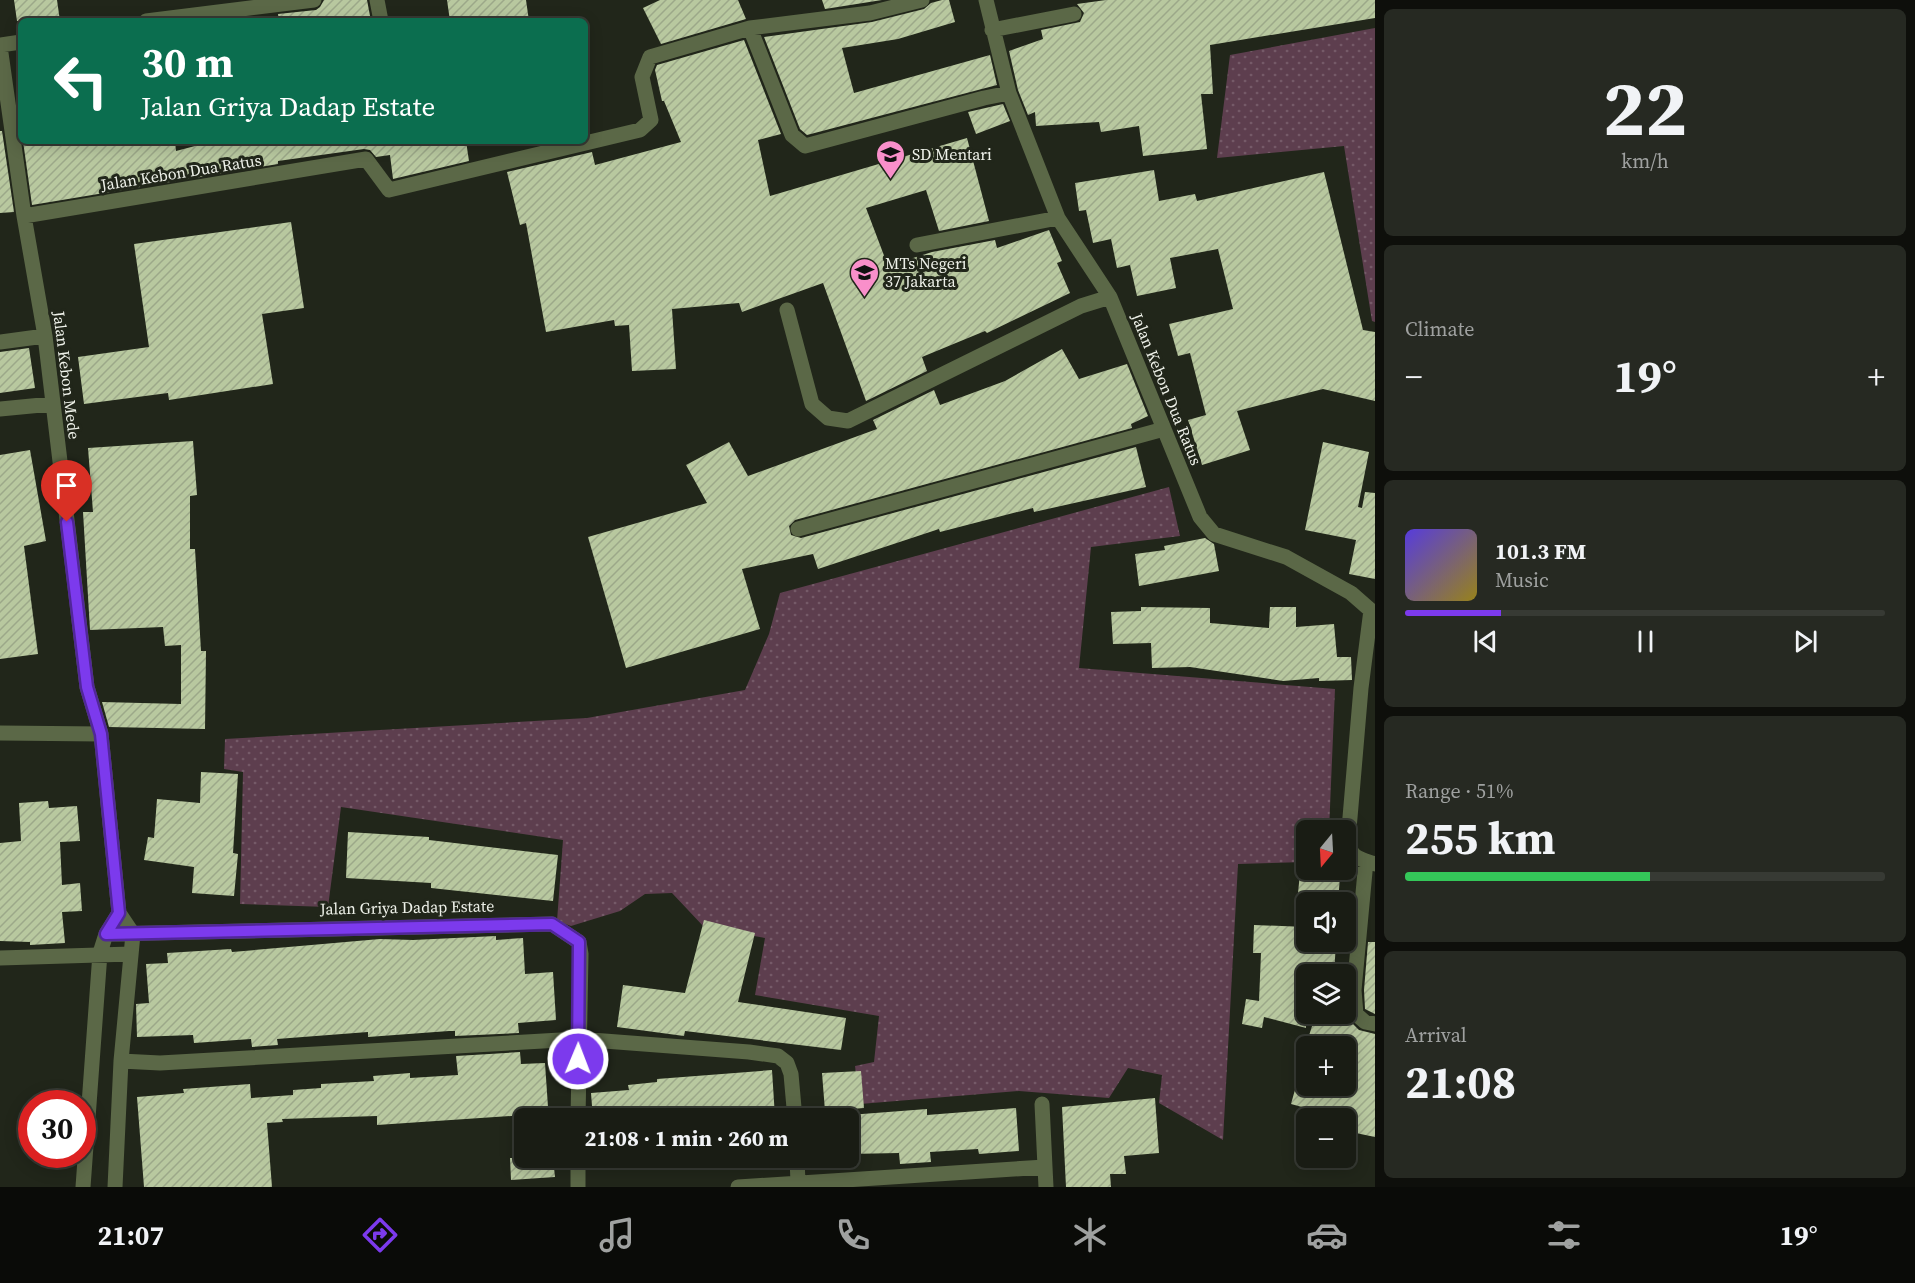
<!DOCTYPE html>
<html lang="en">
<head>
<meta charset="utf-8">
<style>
  body { margin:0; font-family:"Source Serif 4",serif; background:#262922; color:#f1f3f6; height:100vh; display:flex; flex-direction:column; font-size:22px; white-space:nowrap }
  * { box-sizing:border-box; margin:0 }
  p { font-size:20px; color:#9fa1a0 }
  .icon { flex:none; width:33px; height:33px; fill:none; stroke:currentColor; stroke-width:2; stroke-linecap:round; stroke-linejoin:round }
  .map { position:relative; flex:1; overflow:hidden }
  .drawer { display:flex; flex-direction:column; gap:9px; padding:9px; background:#0e0f0b; width:540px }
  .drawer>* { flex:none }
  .hud { position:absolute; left:18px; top:18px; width:570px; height:126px; border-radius:9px; box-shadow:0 3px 15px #0003,0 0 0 2px #373a34; background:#0b6e4f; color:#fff; overflow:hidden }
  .needle { width:39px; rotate:198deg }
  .tools { position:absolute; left:1296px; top:820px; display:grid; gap:12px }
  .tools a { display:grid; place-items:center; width:60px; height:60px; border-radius:9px; background:#191c14; box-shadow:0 3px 15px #0003,0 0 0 2px #373a34; font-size:30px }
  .speed { position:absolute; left:18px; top:1090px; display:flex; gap:12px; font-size:30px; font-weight:700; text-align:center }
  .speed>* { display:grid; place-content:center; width:78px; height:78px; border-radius:50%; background:#191c14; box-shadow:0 3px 15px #0003,0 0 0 2px #373a34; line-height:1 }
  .speed .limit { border:9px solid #d22; background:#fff; color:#111 }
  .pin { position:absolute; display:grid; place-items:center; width:51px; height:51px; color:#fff; margin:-62px -26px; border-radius:50% 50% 50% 0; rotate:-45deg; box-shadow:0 0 6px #0007 }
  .pin .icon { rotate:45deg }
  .me { position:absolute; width:66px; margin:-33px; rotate:1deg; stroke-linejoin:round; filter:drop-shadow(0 0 4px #0008) }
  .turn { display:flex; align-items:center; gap:21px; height:126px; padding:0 24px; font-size:27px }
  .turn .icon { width:78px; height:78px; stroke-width:2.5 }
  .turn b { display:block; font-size:42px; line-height:51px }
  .big { font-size:45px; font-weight:700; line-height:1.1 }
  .drawer .card { flex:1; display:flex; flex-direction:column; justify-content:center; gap:9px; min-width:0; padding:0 21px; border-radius:9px; background:#262922 }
  .drawer .dial { align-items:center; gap:0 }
  .dial b { font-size:78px; line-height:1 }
  .song { display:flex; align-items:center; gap:18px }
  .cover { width:72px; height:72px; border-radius:9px; background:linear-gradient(135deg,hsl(250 70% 55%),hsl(50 70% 35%)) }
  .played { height:6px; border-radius:3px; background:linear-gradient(90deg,#7c3aed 20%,#373a34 20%) }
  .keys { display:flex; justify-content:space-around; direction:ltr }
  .heat { display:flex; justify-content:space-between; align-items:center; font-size:33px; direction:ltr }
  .charge { height:9px; border-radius:4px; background:linear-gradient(90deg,#34c759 51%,#373a34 0) }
  .trip { position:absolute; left:514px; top:1108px; width:345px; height:60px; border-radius:9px; background:#191c14; box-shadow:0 3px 15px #0003,0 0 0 2px #373a34; font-weight:700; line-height:60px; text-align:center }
  .menu { display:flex; height:96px; justify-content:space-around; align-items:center; background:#0a0b08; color:#9fa1a0 }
  .menu .icon { width:42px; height:42px }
  .menu .current { color:#7c3aed }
  .menu b { font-size:27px; color:#f1f3f6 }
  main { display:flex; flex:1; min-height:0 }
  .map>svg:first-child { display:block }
  .grass { fill:url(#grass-dots) }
  .building { fill:url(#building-hatch); fill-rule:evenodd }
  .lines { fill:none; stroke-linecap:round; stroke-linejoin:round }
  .street { stroke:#5b6847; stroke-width:15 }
  .route-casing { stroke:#51269a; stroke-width:15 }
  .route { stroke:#7c3aed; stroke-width:10 }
  .labels { text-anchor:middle; stroke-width:6; stroke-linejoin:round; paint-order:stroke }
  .poi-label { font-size:16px; fill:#eef1e9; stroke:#21261a; text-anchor:start }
  .street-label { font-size:16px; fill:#eef1e9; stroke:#21261a }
</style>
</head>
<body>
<main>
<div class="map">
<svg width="1375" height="1187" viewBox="0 0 1375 1187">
  <defs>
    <pattern id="grass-dots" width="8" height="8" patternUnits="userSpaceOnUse" patternTransform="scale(1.5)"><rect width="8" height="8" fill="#5d3e4e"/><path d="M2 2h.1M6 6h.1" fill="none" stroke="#755a68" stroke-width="1.8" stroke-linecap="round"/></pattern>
    <pattern id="building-hatch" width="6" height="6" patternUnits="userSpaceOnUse" patternTransform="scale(1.5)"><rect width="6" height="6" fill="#b8c89f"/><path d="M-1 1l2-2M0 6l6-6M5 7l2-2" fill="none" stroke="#9ca889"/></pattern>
  </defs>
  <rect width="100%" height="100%" fill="#21261a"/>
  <path class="grass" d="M 1375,28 L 1375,322 L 1372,321 L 1344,146 L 1217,158 L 1230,55 Z
    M 1169,487 L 1180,536 L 1091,547 L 1079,668 L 1335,689 L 1329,831 L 1306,831 L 1306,862 L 1238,864 L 1223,1140 L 1159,1103 L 1162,1075 L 1128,1068 L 1109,1098 L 1019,1091 L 860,1104 L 855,1066 L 874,1062 L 879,1016 L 755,995 L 765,938 L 704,927 L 672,893 L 645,894 L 620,911 L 571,926 L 557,921 L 563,840 L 341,807 L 328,907 L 240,904 L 243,772 L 224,769 L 225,739 L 587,718 L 745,690 L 769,634 L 780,593 Z"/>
  <path class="building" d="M 14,0 L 57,0 L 60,21 L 17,21 Z
    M 324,0 L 367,0 L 371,21 L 279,21 L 278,14 L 316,10 L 320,7 Z
    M 447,0 L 526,0 L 529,21 L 450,21 Z
    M 660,0 L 738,0 L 746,19 L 661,44 L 643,8 Z
    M 822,0 L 882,0 L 825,9 Z
    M 942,0 L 949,0 L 955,22 L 898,39 L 842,48 L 854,93 L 990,55 L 997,85 L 807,135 L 800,129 L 764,37 L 872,22 L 924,9 L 931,3 Z
    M 1106,0 L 1375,0 L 1375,18 L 1210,45 L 1213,94 L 1201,94 L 1207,149 L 1143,156 L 1139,126 L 1101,132 L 1099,122 L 1036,126 L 1035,112 L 1028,115 L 1018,90 L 1009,51 L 1043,39 L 1041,30 L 1080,22 L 1084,13 L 1077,4 Z
    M 744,40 L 781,134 L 758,140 L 770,196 L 967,138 L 989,221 L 939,231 L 926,190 L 866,208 L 888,266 L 932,252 L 995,240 L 997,248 L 1049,230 L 1062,261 L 1057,263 L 1070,293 L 987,333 L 985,331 L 922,357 L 927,371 L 866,401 L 823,283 L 742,312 L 739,303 L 672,309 L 676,369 L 632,371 L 629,325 L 615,326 L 614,320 L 546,332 L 526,223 L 520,225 L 507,172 L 592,152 L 595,165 L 681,142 L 664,101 L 662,101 L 655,70 L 657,65 Z
    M 1003,104 L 1010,121 L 976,134 L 968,112 Z
    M 0,131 L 2,131 L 14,212 L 0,213 Z
    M 23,141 L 175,141 L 176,151 L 214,141 L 396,141 L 396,144 L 466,141 L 469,161 L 393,179 L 390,155 L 376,157 L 370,150 L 364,149 L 278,161 L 278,164 L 32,205 Z
    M 1154,170 L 1159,201 L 1195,194 L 1197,201 L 1324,172 L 1363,330 L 1375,332 L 1375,401 L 1323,389 L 1237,411 L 1250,450 L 1202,465 L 1188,420 L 1206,415 L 1190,353 L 1178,356 L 1169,324 L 1233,309 L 1218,249 L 1170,258 L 1176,288 L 1137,296 L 1130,265 L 1117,268 L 1111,239 L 1093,243 L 1086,210 L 1079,211 L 1075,183 Z
    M 291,222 L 304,308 L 262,314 L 273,384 L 169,400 L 168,393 L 84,404 L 78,357 L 149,347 L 134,244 Z
    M 29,348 L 35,388 L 0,393 L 0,352 Z
    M 1062,349 L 1079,379 L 1127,364 L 1148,416 L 1131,424 L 1132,428 L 795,520 L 789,526 L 791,535 L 801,538 L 1136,447 L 1146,487 L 1034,512 L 1033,508 L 940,532 L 939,529 L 818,569 L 813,554 L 742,569 L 760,629 L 626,668 L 588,537 L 707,503 L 686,465 L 729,442 L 748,476 L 877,429 L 873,420 L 934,390 L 940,405 L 1005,381 Z
    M 193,441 L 197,495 L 190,496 L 190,549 L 195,549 L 201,651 L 206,651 L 205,729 L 109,727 L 102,702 L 181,704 L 181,645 L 165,646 L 163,627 L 90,630 L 83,512 L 93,512 L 88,448 Z
    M 1323,442 L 1369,452 L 1358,507 L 1362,508 L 1365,492 L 1375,493 L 1375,579 L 1349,574 L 1356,540 L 1305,530 Z
    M 30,450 L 46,541 L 24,546 L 38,654 L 0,659 L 0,455 Z
    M 1205,538 L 1214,544 L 1219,571 L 1139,586 L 1135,554 L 1165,550 L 1164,546 Z
    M 1141,607 L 1210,608 L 1210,623 L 1269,628 L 1270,607 L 1296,607 L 1296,627 L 1334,624 L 1337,657 L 1351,657 L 1352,680 L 1319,681 L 1319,678 L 1283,681 L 1190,667 L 1152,668 L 1151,643 L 1113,644 L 1111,612 L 1141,611 Z
    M 201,772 L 238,774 L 233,853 L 238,854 L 234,896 L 192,893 L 194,867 L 144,860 L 148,837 L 154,838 L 157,799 L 200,803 Z
    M 48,801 L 49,808 L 77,806 L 80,841 L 60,842 L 62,885 L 80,883 L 82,911 L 62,912 L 65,943 L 30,945 L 30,942 L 0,941 L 0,843 L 21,841 L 19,803 Z
    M 348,832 L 429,837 L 429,840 L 558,855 L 553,901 L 431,888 L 431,883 L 346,878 Z
    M 1300,873 L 1340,876 L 1338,903 L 1297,903 Z
    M 704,920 L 755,933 L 738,1002 L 846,1018 L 841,1050 L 685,1031 L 684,1036 L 617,1027 L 623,985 L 685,993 Z
    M 1254,925 L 1306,927 L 1306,942 L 1336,942 L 1334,975 L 1306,975 L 1306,1028 L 1264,1017 L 1262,1028 L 1242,1024 L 1246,999 L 1259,1001 L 1261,953 L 1253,953 Z
    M 496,936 L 496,940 L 523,938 L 525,974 L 553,972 L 556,1020 L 518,1023 L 519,1033 L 455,1036 L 455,1031 L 449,1031 L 368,1037 L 368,1032 L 277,1039 L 278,1045 L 252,1047 L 251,1039 L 194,1043 L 193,1035 L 137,1037 L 136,1004 L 149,1003 L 146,964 L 168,963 L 167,953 L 231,949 L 232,952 L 380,939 L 413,940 Z
    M 1368,942 L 1375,942 L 1375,1014 L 1365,1009 L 1364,990 Z
    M 1315,1017 L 1348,1022 L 1349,1020 L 1359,1030 L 1375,1034 L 1375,1137 L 1351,1132 L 1353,1121 L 1291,1104 L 1303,1061 L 1301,1060 ZM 1306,1047 L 1346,1047 L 1346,1086 L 1306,1086 Z
    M 520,1052 L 521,1064 L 545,1063 L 548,1107 L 525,1109 L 525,1115 L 377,1125 L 377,1116 L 282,1119 L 283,1122 L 267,1123 L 272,1187 L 144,1187 L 137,1097 L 184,1093 L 183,1089 L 250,1084 L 251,1098 L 293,1095 L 293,1090 L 321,1088 L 321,1084 L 374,1081 L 373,1076 L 410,1073 L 410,1078 L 458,1075 L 456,1056 Z
    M 772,1070 L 775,1117 L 593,1119 L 591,1093 L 629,1090 L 628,1085 L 657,1082 L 657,1079 Z
    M 861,1071 L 864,1108 L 825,1111 L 822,1073 Z
    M 1155,1098 L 1159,1153 L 1124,1156 L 1126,1174 L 1110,1174 L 1111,1187 L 1066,1187 L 1062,1107 Z
    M 1016,1108 L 1019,1151 L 979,1154 L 978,1149 L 930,1152 L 931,1162 L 900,1164 L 899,1153 L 849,1154 L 849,1115 L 927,1109 L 927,1115 Z
    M 510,1158 L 553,1158 L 555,1177 L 511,1180 Z"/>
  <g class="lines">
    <path class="street" d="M 377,0 L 381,21
      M 986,0 L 1009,93 L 1058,218 L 1110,297 L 1200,517 L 1214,534 L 1286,557 L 1351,593 L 1375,614
      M 146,21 L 314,0
      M 750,28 L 792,135 L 805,146 L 984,98 L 1009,93
      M 992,30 L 1074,14
      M 0,45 L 21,42
      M 0,46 L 24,216 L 45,336 L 87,687 L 101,734 L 119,913
      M 24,216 L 366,159 L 389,190 L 640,130 L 651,120 L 642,77 L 650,57 L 750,28 L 870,13 L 922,0
      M 917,245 L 1058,218
      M 787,310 L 812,404 L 828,418 L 848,421 L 1081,306 L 1110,297
      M 0,342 L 45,336
      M 0,409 L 52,404
      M 798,529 L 1164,429
      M 1371,610 L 1361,688 L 1348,841 C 1350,858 1360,859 1375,864
      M 0,733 L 101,734
      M 1366,861 L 1354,990 L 1356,1014 L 1365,1022 L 1375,1024
      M 106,934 L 552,924 L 579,942 L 581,954 L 578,1119
      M 0,958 L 131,954
      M 121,1061 L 160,1063 L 578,1039 L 749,1052 L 778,1056 L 787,1063 L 791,1074 L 795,1119
      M 1042,1104 L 1045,1167
      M 578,1158 L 578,1187
      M 797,1158 L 798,1183
      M 83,1187 L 100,953 L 106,934 L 119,913
      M 115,1187 L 121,1061 L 133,934 L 119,913
      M 738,1187 L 1045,1167 L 1046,1187"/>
  </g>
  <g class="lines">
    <defs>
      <path id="route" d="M 67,522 L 87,687 L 101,734 L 119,913 L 106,934 L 552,924 L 579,942 L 578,1059"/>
    </defs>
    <use href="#route" class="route-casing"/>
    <use href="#route" class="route"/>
  </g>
  <defs>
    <symbol id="school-pin" viewBox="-11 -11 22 30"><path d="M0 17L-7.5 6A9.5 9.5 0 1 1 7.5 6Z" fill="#f98fca" stroke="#21261a"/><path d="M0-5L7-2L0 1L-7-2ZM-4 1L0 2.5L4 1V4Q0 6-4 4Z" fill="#111"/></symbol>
  </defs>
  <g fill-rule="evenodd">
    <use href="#school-pin" x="874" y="138" width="33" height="45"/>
    <use href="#school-pin" x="848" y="256" width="33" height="45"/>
  </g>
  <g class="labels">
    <g class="poi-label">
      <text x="912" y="160">SD Mentari</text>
      <text x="885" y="269">MTs Negeri<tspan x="885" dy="18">37 Jakarta</tspan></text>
    </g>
    <g class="street-label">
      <text transform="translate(181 172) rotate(-9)" y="6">Jalan Kebon Dua Ratus</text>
      <text transform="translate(67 375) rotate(83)" y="6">Jalan Kebon Mede</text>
      <text transform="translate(1167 389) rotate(68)" y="6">Jalan Kebon Dua Ratus</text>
      <text transform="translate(407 907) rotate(-1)" y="6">Jalan Griya Dadap Estate</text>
    </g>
  </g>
</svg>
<div class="tools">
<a><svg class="needle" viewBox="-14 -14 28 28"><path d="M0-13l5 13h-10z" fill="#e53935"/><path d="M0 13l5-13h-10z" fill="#9fa1a0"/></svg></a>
<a><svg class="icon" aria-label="sound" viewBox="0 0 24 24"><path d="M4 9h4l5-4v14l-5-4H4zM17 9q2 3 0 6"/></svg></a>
<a><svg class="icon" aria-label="layers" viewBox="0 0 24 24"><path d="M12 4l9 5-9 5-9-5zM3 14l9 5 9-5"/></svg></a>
<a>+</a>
<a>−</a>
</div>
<div class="speed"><div class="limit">30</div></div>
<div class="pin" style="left:67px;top:522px;background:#d93025"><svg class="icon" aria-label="arrive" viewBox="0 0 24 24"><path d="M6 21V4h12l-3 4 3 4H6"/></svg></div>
<svg class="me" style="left:578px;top:1059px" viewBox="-20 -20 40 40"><circle r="17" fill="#7c3aed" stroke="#fff" stroke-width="3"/><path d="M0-11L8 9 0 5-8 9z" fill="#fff"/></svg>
<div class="trip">21:08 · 1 min · 260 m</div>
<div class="hud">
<div class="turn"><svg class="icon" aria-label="left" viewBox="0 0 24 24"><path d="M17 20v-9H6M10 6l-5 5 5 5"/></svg><div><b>30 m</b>Jalan Griya Dadap Estate</div></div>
</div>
</div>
<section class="drawer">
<div class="card dial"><b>22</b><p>km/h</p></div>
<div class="card"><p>Climate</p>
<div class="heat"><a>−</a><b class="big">19°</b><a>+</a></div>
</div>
<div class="card">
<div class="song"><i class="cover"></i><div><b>101.3 FM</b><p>Music</p></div></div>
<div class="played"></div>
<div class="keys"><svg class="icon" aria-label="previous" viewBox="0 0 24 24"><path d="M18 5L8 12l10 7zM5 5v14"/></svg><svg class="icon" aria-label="pause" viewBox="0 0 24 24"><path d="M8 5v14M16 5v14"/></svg><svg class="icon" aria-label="next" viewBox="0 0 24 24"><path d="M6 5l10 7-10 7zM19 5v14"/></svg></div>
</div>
<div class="card"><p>Range · 51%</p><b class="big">255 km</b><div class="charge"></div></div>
<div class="card"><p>Arrival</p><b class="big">21:08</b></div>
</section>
</main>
<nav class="menu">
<b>21:07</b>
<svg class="icon current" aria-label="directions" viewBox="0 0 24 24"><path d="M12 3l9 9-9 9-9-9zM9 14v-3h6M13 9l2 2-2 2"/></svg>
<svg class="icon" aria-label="music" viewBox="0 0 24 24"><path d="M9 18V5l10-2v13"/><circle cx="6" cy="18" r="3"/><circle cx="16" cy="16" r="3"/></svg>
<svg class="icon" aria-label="phone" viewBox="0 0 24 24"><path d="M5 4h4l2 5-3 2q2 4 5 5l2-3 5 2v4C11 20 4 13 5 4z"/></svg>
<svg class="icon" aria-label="climate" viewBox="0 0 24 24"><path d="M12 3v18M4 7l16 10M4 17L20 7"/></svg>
<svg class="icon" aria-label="car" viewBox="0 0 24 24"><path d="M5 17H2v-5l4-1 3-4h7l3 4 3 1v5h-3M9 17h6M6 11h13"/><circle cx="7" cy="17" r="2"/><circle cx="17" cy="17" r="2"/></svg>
<svg class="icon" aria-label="filters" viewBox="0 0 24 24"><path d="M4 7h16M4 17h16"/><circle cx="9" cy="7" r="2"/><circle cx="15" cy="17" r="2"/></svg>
<b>19°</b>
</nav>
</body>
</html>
